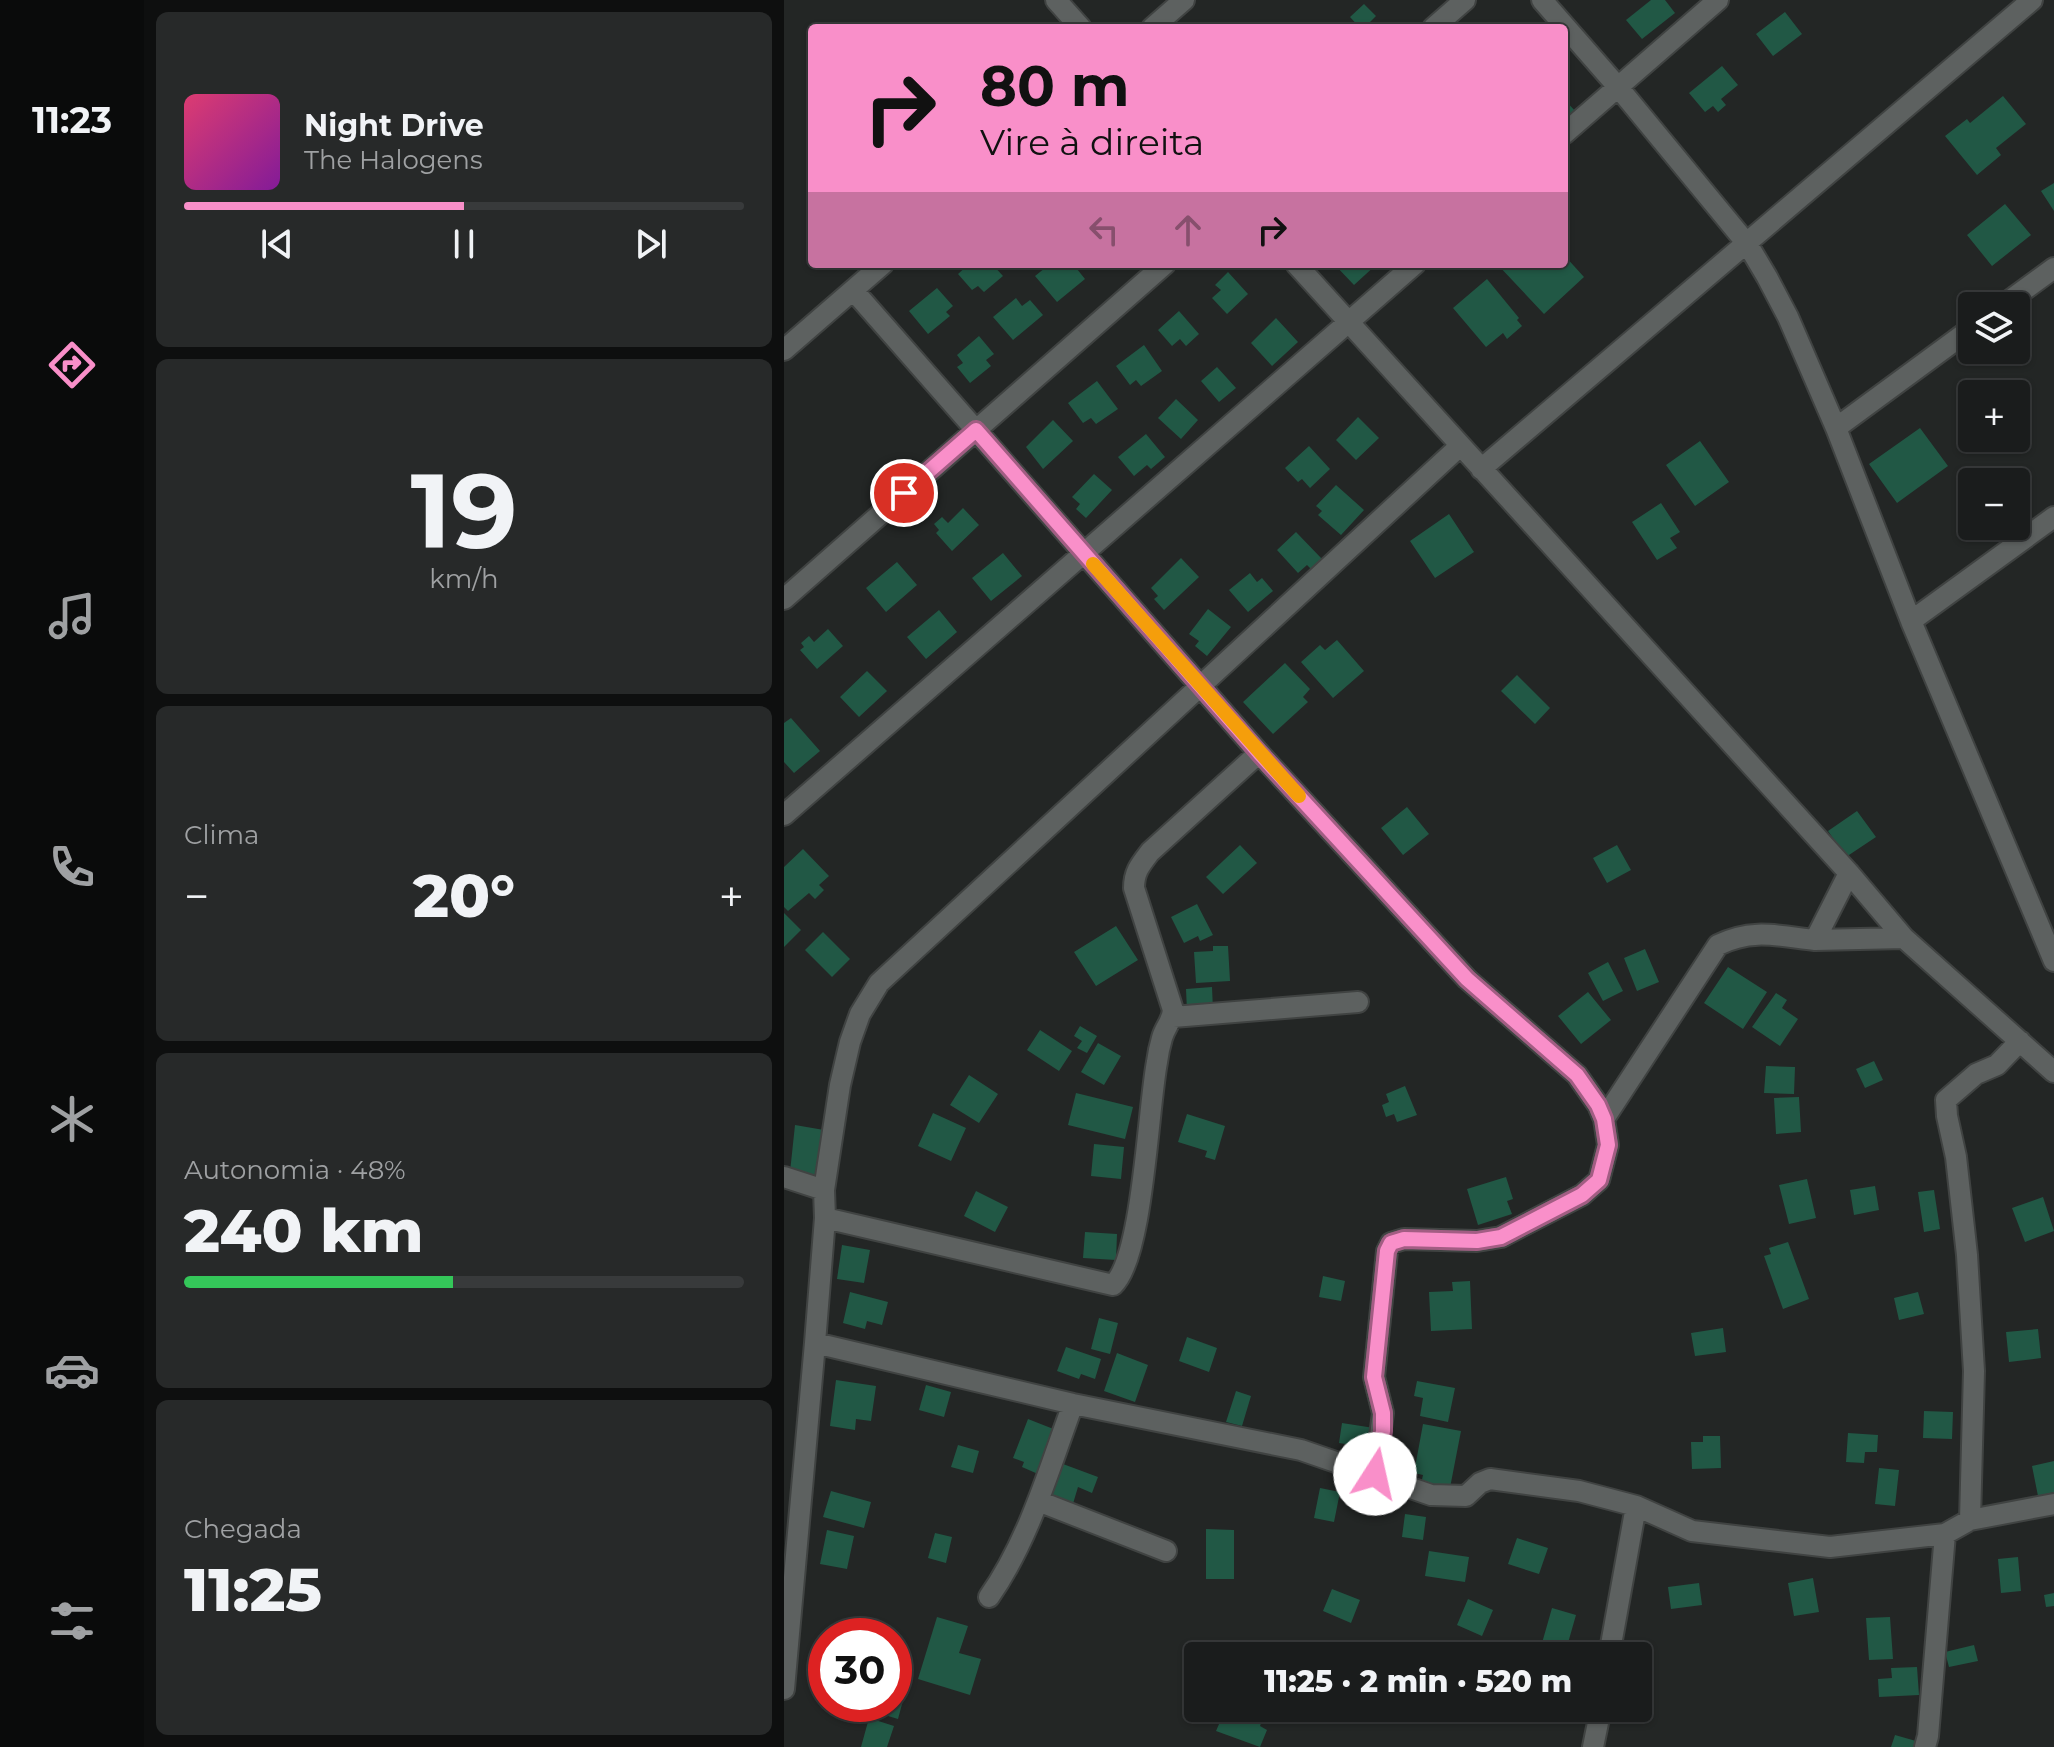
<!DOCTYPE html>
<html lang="pt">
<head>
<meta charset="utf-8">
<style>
  body { margin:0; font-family:Montserrat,sans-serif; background:#272929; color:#f1f3f6; height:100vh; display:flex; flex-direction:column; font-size:30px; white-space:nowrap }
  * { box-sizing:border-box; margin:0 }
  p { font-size:26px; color:#9fa1a3 }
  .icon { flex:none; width:44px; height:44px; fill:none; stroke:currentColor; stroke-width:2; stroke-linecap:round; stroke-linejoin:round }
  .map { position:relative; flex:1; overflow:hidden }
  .panel { display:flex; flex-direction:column; gap:12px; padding:12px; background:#0e0f0f; width:640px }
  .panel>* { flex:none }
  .hud { position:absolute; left:24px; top:24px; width:760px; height:244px; border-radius:8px; box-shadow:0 2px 6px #0004,0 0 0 2px #383a3b; background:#f98fc9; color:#111; overflow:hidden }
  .controls { position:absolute; left:1174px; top:292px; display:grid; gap:16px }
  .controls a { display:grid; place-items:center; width:72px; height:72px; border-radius:8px; background:#1a1c1c; box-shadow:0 2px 6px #0004,0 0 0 2px #383a3b; font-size:40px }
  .speed { position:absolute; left:24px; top:1618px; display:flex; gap:16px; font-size:40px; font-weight:700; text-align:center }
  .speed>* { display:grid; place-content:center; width:104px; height:104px; border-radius:50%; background:#1a1c1c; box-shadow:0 2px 6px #0004,0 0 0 2px #383a3b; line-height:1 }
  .speed .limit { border:12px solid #d22; background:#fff; color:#111 }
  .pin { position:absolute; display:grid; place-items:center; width:68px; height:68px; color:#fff; margin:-34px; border:4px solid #fff; border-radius:50%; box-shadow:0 2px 8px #0007 }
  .me { position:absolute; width:88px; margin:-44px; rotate:10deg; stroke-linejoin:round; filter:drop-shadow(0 0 6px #0008) }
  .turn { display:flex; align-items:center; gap:28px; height:168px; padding:0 40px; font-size:36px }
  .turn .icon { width:104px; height:104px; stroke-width:2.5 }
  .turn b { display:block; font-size:56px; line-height:68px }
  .lanes { display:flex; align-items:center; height:76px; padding:0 40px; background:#0003; justify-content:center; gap:40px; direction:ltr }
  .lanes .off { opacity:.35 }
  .big { font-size:60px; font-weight:800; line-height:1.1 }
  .panel .tile { flex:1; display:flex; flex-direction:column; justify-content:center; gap:12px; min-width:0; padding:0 28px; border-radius:12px; background:#272929 }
  .panel .dial { align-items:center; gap:0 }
  .dial b { font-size:104px; line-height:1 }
  .song { display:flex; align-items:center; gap:24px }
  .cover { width:96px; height:96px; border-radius:12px; background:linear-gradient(135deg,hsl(340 70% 55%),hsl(290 70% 35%)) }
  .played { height:8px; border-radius:4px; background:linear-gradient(90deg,#f98fc9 50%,#383a3b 50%) }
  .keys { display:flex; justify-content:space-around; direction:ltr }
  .heat { display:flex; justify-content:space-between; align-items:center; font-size:44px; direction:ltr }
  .charge { height:12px; border-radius:6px; background:linear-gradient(90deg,#34c759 48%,#383a3b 0) }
  .trip { position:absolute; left:400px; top:1642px; width:468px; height:80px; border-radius:8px; background:#1a1c1c; box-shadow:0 2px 6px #0004,0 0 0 2px #383a3b; font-weight:800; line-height:80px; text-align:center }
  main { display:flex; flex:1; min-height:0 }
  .dock { display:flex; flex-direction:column; width:144px; justify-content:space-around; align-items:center; background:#0a0b0b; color:#9fa1a3 }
  .dock .icon { width:56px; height:56px }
  .dock .selected { color:#f98fc9 }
  .dock b { font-size:36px; color:#f1f3f6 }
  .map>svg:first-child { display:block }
  .building { fill:#215845 }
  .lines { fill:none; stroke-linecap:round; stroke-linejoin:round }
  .minor-casing { stroke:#404342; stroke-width:24 }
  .minor { stroke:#5d6160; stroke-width:20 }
  .route-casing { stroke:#a25d83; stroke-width:20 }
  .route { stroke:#f98fc9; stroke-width:14 }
  .slow { stroke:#f59e0b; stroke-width:14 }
</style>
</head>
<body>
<main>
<nav class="dock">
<b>11:23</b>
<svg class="icon selected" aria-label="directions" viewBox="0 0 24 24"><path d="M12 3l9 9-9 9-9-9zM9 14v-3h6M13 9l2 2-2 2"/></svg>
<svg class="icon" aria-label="music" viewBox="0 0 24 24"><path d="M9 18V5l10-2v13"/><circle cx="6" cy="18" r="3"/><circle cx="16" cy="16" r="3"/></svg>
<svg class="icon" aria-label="phone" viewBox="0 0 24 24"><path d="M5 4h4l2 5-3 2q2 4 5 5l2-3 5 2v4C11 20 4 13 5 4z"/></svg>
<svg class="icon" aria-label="climate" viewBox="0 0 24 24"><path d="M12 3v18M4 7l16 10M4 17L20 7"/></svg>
<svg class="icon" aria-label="car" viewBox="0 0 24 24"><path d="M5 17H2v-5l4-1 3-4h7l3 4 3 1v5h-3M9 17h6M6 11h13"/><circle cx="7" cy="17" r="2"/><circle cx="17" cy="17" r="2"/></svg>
<svg class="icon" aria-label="filters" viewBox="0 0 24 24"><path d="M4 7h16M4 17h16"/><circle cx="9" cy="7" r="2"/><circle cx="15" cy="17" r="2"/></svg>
</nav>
<section class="panel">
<div class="tile">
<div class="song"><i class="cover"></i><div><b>Night Drive</b><p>The Halogens</p></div></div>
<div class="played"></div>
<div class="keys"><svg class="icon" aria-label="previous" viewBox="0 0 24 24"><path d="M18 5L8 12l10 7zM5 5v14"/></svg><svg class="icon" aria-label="pause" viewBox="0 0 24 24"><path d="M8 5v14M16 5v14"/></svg><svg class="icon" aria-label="next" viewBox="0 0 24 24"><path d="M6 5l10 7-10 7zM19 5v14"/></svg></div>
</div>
<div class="tile dial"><b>19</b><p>km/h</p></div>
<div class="tile"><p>Clima</p>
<div class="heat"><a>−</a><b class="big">20°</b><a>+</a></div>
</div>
<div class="tile"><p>Autonomia · 48%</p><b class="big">240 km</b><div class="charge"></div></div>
<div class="tile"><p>Chegada</p><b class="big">11:25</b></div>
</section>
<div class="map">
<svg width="1270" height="1747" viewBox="0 0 1270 1747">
  <rect width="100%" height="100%" fill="#232625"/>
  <path class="building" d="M 867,0 L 881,0 L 891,13 L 858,39 L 842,20 Z
    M 580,4 L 592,16 L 580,28 L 576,28 L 566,17 Z
    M 1001,12 L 1018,34 L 989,56 L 972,34 Z
    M 938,66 L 954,85 L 937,99 L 942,105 L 934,112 L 929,106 L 921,112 L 905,93 Z
    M 1219,96 L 1242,124 L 1212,148 L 1217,155 L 1193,175 L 1161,136 L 1183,119 L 1186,123 Z
    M 780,99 L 792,112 L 780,123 Z
    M 1270,183 L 1270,211 L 1257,191 Z
    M 1221,204 L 1247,235 L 1208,266 L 1183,235 Z
    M 780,255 L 800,277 L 760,314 L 713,264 L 780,264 Z
    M 185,264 L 208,264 L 219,276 L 200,292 L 194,286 L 188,290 L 174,274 Z
    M 266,264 L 279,264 L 283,269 L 289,264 L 301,279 L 273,302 L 251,276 Z
    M 550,264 L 593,264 L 570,285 Z
    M 444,272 L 464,294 L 443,314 L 428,298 L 437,290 L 431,285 Z
    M 703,279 L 735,318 L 733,320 L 738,326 L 723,339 L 719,333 L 702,347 L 669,308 Z
    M 153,288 L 169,306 L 162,312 L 166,316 L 144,334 L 125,311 Z
    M 232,298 L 238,306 L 246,300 L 259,315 L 229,340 L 209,317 Z
    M 395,311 L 415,334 L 402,346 L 396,339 L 388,346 L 374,330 Z
    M 492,318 L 514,342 L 488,366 L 467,343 Z
    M 195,336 L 210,354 L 202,360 L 207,366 L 186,383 L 173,367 L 179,363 L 173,355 Z
    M 360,345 L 378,371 L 357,386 L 352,380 L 346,385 L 332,366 Z
    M 433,367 L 452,388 L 435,402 L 417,381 Z
    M 313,381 L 334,409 L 312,424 L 307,418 L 299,423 L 284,403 Z
    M 392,399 L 414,420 L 397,439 L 374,418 Z
    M 574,417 L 595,438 L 572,460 L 552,440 Z
    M 269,420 L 289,441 L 259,469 L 242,447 Z
    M 1136,428 L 1164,466 L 1113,503 L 1085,464 Z
    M 362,434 L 381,457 L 367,469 L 363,465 L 350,476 L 334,457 Z
    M 916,441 L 945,482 L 911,506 L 882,465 Z
    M 525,446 L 546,469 L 526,488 L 518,479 L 514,482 L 501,468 Z
    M 310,474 L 328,490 L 302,518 L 292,509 L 296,504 L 288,497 Z
    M 552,485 L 580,510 L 557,535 L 534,515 L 538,511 L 532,506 Z
    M 877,503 L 896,532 L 886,538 L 893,548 L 873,560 L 848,522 Z
    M 179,508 L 195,525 L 168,551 L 152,533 L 155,530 L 150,524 L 158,517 L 164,523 Z
    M 665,514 L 690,552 L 651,578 L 626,541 Z
    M 512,532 L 538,559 L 527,569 L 523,565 L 514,573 L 493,550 Z
    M 219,553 L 238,576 L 207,601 L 188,578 Z
    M 397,558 L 415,577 L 380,610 L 370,599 L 374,596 L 367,588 Z
    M 113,562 L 133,585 L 102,612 L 82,588 Z
    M 466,573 L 473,582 L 478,578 L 489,591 L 464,612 L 445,590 Z
    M 424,609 L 447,627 L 423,656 L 411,646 L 415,641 L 405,634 Z
    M 155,610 L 173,632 L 142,659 L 123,637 Z
    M 44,629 L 59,646 L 33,669 L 16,650 L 20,647 L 17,643 L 25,636 L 30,642 Z
    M 553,640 L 580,671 L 549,698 L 517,662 L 536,645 L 541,650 Z
    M 501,663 L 526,689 L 519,697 L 524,702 L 489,734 L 459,702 Z
    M 83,671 L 103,691 L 75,717 L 56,697 Z
    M 733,675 L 766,708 L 751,724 L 717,691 Z
    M 7,718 L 36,751 L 10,773 L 0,762 L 0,723 Z
    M 623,807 L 645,834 L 619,855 L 597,828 Z
    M 1073,811 L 1092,837 L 1062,857 L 1044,831 Z
    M 456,845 L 473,863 L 439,894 L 422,877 Z
    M 833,845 L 847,870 L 823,883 L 809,858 Z
    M 19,849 L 45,876 L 35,885 L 40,890 L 31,899 L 25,893 L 4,911 L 0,907 L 0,867 Z
    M 413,904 L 429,935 L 416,941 L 414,936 L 400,943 L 387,917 Z
    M 0,913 L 17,930 L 0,947 Z
    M 332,926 L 354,960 L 312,986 L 290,952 Z
    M 39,932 L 66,959 L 48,977 L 21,950 Z
    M 429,946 L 444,946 L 446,981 L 412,983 L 410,952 L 429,951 Z
    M 861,949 L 875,982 L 853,991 L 840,958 Z
    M 824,962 L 839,991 L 819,1001 L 804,973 Z
    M 944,967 L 983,992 L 959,1029 L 920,1003 Z
    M 428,987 L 429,1010 L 403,1011 L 402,989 Z
    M 804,992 L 827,1020 L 797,1044 L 774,1016 Z
    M 992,993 L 1003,1000 L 998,1008 L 1014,1019 L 996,1046 L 968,1027 Z
    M 296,1026 L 313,1036 L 303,1053 L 293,1048 L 298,1041 L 290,1036 Z
    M 256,1030 L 288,1051 L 275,1071 L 243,1050 Z
    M 314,1043 L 337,1056 L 320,1085 L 297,1072 Z
    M 1090,1061 L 1099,1080 L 1081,1088 L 1072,1069 Z
    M 982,1066 L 1011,1067 L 1010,1094 L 980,1093 Z
    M 185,1075 L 214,1094 L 195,1123 L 166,1105 Z
    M 621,1086 L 633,1115 L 613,1122 L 610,1114 L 602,1117 L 598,1105 L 605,1102 L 602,1094 Z
    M 292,1093 L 349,1107 L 341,1139 L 284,1125 Z
    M 1015,1097 L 1017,1132 L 992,1134 L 990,1098 Z
    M 149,1113 L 182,1128 L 167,1161 L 134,1146 Z
    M 403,1114 L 441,1126 L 431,1160 L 421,1157 L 423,1151 L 394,1142 Z
    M 11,1125 L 40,1130 L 32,1177 L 6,1172 Z
    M 310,1144 L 340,1147 L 337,1179 L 307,1176 Z
    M 722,1177 L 729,1199 L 723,1201 L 728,1214 L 694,1225 L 683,1189 Z
    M 1023,1179 L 1032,1218 L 1005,1224 L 995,1185 Z
    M 1091,1186 L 1095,1210 L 1070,1215 L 1066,1190 Z
    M 1150,1190 L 1156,1229 L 1140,1232 L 1134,1192 Z
    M 192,1191 L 224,1207 L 211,1232 L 180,1216 Z
    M 1259,1197 L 1270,1231 L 1241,1242 L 1228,1208 Z
    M 301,1232 L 333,1234 L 332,1260 L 299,1258 Z
    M 1004,1242 L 1025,1299 L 999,1309 L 980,1256 L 987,1254 L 985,1248 Z
    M 58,1245 L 86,1250 L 80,1283 L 53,1279 Z
    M 539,1276 L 561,1281 L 557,1301 L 535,1297 Z
    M 686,1281 L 688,1329 L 647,1331 L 645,1292 L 669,1291 L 668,1282 Z
    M 66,1292 L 104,1302 L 98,1325 L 83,1321 L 81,1329 L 59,1323 Z
    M 1134,1292 L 1140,1314 L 1115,1320 L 1110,1298 Z
    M 315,1318 L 334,1323 L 326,1354 L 307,1349 Z
    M 939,1328 L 942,1352 L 911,1356 L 907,1333 Z
    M 1254,1329 L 1257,1358 L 1225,1362 L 1222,1332 Z
    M 403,1337 L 433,1348 L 425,1372 L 395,1361 Z
    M 282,1347 L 317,1359 L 311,1379 L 297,1374 L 295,1379 L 273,1371 Z
    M 333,1353 L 364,1365 L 351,1402 L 320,1391 Z
    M 52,1380 L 92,1386 L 87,1421 L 72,1419 L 71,1430 L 46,1426 Z
    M 633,1381 L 671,1388 L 664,1422 L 636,1416 L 639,1398 L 630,1396 Z
    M 142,1385 L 167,1392 L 160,1417 L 135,1410 Z
    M 452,1391 L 467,1396 L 458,1426 L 442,1422 Z
    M 1140,1411 L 1169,1412 L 1168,1439 L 1139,1438 Z
    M 244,1419 L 272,1430 L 254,1474 L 238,1467 L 240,1462 L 229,1458 Z
    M 558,1423 L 590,1428 L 587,1448 L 555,1443 Z
    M 639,1424 L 677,1431 L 665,1493 L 636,1488 L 639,1475 L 630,1473 Z
    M 1064,1433 L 1094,1435 L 1093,1452 L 1081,1452 L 1080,1463 L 1062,1462 Z
    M 919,1436 L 936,1436 L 937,1468 L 908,1469 L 907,1442 L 919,1442 Z
    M 174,1445 L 195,1451 L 189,1473 L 167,1467 Z
    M 1270,1461 L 1270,1492 L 1254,1496 L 1248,1466 Z
    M 279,1464 L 314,1477 L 308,1493 L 294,1487 L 288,1507 L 267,1499 Z
    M 1095,1468 L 1115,1470 L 1111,1506 L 1091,1504 Z
    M 536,1488 L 556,1492 L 550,1522 L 530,1518 Z
    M 47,1491 L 87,1502 L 80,1528 L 39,1517 Z
    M 621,1514 L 642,1517 L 639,1540 L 618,1537 Z
    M 422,1529 L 450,1530 L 450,1579 L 422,1579 Z
    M 43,1530 L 70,1536 L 63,1569 L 36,1564 Z
    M 151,1533 L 168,1537 L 162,1563 L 144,1558 Z
    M 733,1538 L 764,1548 L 755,1574 L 724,1564 Z
    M 645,1551 L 685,1557 L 681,1582 L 641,1576 Z
    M 1234,1557 L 1237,1591 L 1217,1593 L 1214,1559 Z
    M 1029,1578 L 1035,1612 L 1010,1616 L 1004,1583 Z
    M 915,1583 L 918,1605 L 887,1609 L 884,1587 Z
    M 548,1589 L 576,1600 L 567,1623 L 539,1611 Z
    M 1270,1593 L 1270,1606 L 1262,1607 L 1260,1595 Z
    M 684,1599 L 709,1610 L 698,1636 L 673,1625 Z
    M 768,1608 L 792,1615 L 782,1650 L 758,1643 Z
    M 153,1617 L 184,1626 L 175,1653 L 197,1659 L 186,1695 L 134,1679 Z
    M 1106,1617 L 1109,1659 L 1085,1660 L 1082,1618 Z
    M 1190,1645 L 1194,1661 L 1165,1667 L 1161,1652 Z
    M 1133,1667 L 1135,1695 L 1095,1697 L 1094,1679 L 1108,1678 L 1107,1668 Z
    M 110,1678 L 124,1682 L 114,1719 L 77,1708 L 78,1704 L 110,1704 Z
    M 442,1708 L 483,1708 L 476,1726 L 483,1730 L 476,1747 L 432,1731 Z
    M 85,1718 L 110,1726 L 103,1747 L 77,1747 Z
    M 1111,1735 L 1139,1743 L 1138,1747 L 1107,1747 Z"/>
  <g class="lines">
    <defs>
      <path id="minor" d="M 272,0 L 297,28
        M 758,0 L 834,87 L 964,245 L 983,277 L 1004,317 L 1052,428 L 1127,621 L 1270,961
        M 368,28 L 400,0
        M 649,28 L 681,0
        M 780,134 L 934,0
        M 512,264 L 1065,873 L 1120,938 L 1270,1072
        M 69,290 L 475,753 L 683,979 L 793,1075 L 814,1105 L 820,1119 L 824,1145 L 815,1180 L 798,1195 L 717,1237 L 693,1241 L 620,1239 L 607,1243 L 603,1251 L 590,1377 L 599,1413 L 591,1474
        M 1218,306 L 1270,268
        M 0,350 L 99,264
        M 1052,428 L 1188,328
        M 697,469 L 1248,0
        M 0,599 L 381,264
        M 1127,621 L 1270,517
        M 0,815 L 631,264
        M 1031,940 L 1120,938
        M 389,1017 L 574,1002
        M 820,1119 L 934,945 C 968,928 995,936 1031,940 L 1065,873
        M 0,1177 L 40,1190
        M 41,1218 L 329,1285 C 359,1258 364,1108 373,1062 C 374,1054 376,1045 378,1038 C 381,1027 388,1022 389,1010 L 350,888 C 350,872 356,865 366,852 L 475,753
        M 31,1343 L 289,1404 L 517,1450 L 647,1495 L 682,1496 L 696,1483 L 706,1479 L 795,1491 L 852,1506 L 908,1531 L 1046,1547 L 1161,1534 L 1186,1520 L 1270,1504
        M 254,1501 L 382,1551
        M 1186,1520 L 1190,1371 L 1183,1255 L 1172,1157 L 1163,1116 L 1162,1100 L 1192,1074 L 1213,1065 L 1236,1041
        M 205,1597 C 245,1540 265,1469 289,1404
        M 825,1656 L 852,1506
        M 0,1689 L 31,1343 L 41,1218 L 40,1190 L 56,1085 L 66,1042 L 76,1014 L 95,983 L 676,446
        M 809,1747 L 817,1708
        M 1141,1747 L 1144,1736 L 1161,1534"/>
    </defs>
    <use href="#minor" class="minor-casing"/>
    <use href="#minor" class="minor"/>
  </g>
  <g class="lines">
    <defs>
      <path id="route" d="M 120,493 L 192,430 L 475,753 L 683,979 L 793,1075 L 814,1105 L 820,1119 L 824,1145 L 815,1180 L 798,1195 L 717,1237 L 693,1241 L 620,1239 L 607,1243 L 603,1251 L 590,1377 L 599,1413 L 599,1431 L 591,1474"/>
    </defs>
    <use href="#route" class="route-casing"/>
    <use href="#route" class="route"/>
    <path class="slow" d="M 309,564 L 515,796"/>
  </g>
</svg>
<div class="controls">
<a><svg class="icon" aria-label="layers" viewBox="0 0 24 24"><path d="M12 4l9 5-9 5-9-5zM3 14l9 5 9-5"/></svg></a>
<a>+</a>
<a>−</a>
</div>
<div class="speed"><div class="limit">30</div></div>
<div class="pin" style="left:120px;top:493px;background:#d93025"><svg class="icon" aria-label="arrive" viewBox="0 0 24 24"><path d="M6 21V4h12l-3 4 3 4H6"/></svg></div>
<svg class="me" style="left:591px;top:1474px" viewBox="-20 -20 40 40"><circle r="19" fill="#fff"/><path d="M0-13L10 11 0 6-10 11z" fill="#f98fc9"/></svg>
<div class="trip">11:25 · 2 min · 520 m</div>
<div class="hud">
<div class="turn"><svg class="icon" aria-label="right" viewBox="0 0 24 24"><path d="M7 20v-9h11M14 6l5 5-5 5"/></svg><div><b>80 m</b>Vire à direita</div></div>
<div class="lanes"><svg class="icon off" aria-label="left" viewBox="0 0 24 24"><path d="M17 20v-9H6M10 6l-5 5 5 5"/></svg><svg class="icon off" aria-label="ahead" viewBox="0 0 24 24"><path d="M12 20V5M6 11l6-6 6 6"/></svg><svg class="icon" aria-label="right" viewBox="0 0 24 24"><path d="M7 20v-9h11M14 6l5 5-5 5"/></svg></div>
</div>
</div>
</main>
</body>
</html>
